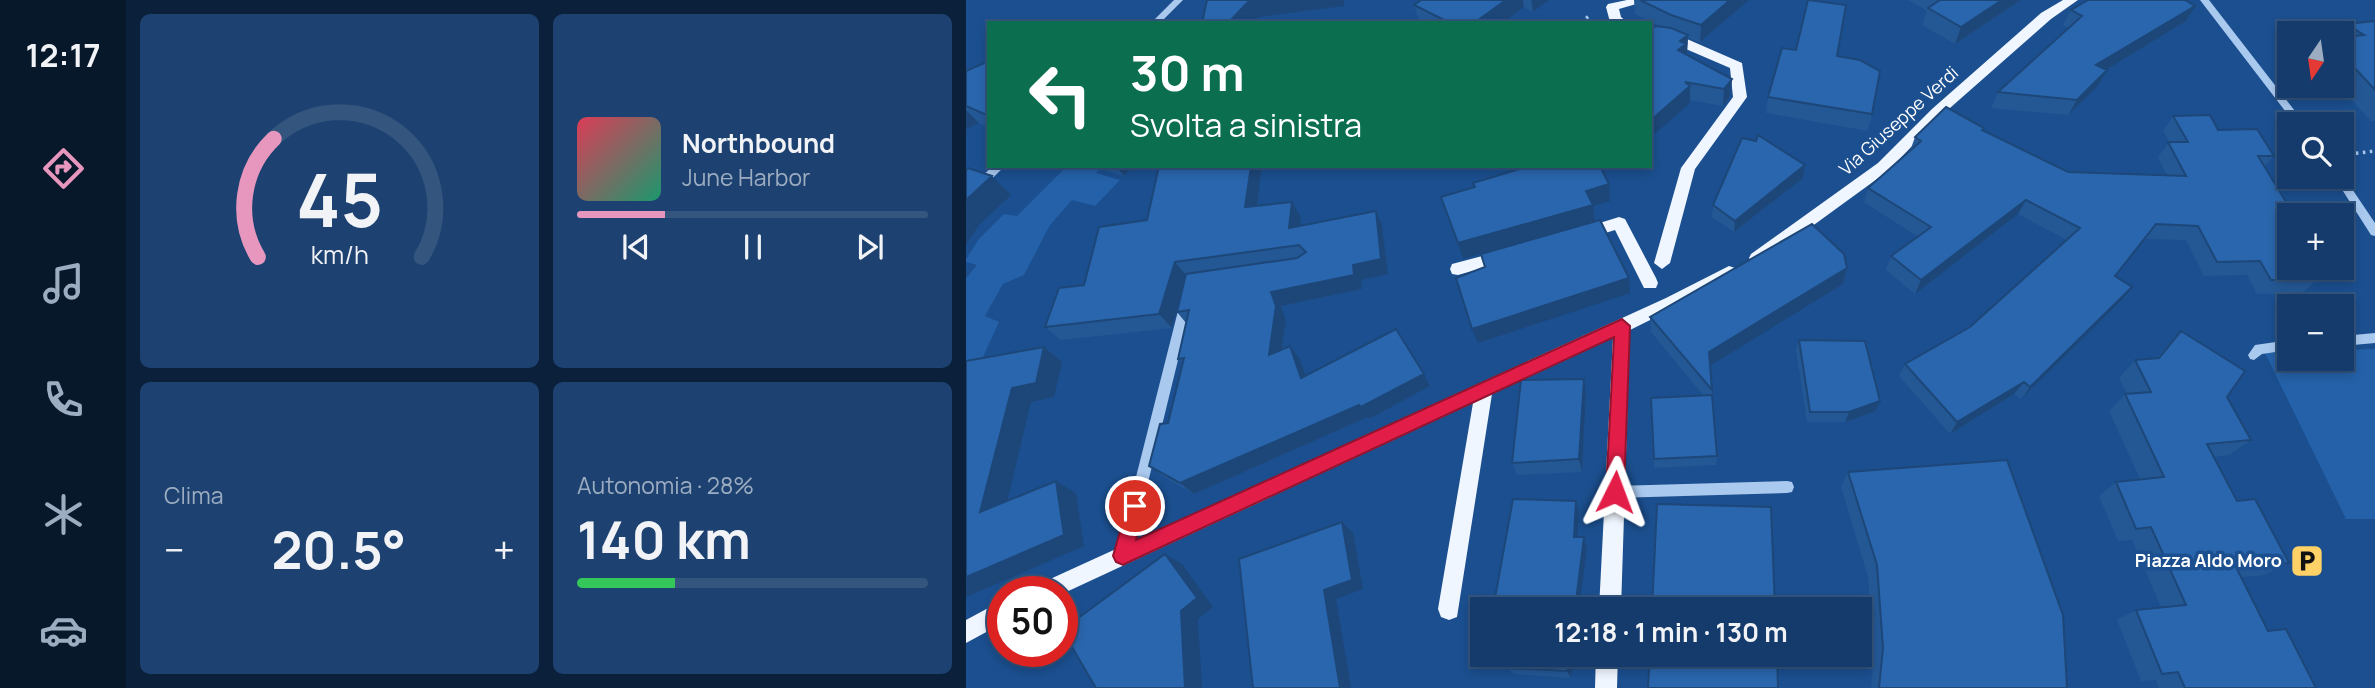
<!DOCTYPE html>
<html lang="it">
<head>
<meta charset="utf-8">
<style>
  body { margin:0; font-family:Manrope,sans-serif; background:#1d4271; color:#f1f3f6; height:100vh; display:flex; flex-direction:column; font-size:26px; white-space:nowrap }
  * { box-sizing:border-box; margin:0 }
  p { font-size:23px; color:#9dadc1 }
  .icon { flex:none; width:38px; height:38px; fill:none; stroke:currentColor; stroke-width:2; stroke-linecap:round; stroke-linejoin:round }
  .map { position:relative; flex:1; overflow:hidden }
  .sheet { display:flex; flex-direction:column; gap:14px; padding:14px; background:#0b203b; width:840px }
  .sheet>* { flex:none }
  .top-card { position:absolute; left:21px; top:21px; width:665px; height:147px; border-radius:0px; box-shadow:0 4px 10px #0003,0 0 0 2px #33557e; background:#0b6e4f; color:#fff; overflow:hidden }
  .needle { width:46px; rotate:193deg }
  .fabs { position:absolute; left:1311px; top:21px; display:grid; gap:14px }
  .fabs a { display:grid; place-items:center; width:77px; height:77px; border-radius:0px; background:#143b6b; box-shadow:0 4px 10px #0003,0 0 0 2px #33557e; font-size:35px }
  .speed { position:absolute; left:21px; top:576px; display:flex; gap:14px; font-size:35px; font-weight:700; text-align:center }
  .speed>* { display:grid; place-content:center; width:91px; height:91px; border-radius:50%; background:#143b6b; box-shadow:0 4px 10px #0003,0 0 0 2px #33557e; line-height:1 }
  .speed .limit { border:10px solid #d22; background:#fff; color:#111 }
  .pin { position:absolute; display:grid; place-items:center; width:60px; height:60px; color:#fff; margin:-30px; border:4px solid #fff; border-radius:50%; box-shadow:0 2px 7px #0007 }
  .me { position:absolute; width:77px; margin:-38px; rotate:3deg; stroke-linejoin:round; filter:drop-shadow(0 0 5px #0008) }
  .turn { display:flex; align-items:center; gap:24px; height:147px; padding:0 28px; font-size:32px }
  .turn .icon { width:91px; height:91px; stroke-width:2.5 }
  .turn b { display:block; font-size:49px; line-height:60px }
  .big { font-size:52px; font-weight:700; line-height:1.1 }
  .sheet .card { flex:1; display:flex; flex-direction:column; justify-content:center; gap:10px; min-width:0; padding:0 24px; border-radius:10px; background:#1d4271 }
  .sheet .dial { align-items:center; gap:0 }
  .dial svg { height:182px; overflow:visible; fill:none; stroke:#33557e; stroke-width:7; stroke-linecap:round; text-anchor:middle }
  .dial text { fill:#f1f3f6; stroke:none }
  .song { display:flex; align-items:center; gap:21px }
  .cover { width:84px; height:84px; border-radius:10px; background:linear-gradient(135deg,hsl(350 70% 55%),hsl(160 70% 35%)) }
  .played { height:7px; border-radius:4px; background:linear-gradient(90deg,#e797bd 25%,#33557e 25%) }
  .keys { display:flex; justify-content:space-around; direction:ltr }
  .heat { display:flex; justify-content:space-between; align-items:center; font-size:38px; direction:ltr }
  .charge { height:10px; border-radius:5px; background:linear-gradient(90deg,#34c759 28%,#33557e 0) }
  .sheet .tiles { flex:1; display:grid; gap:14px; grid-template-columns:repeat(2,1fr) }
  .trip { position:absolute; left:504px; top:597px; width:402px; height:70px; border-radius:0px; background:#143b6b; box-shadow:0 4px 10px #0003,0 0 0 2px #33557e; font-weight:700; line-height:70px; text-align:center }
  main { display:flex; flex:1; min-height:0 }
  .dock { display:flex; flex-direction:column; width:126px; justify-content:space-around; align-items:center; background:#08182b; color:#9dadc1 }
  .dock .icon { width:49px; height:49px }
  .dock .active { color:#e797bd }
  .dock b { font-size:32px; color:#f1f3f6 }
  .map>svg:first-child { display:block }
  .green { fill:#2461a8 }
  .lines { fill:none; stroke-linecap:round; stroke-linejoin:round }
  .path { stroke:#a9c9ee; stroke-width:3.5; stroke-dasharray:2.5 4.5; stroke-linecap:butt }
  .minor { fill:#a9c9ee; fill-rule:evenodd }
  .major { fill:#f0f6ff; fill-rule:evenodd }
  .wall { fill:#245895 }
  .shaded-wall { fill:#1d4779 }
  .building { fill:#2a66ad; stroke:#1d4779; stroke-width:2 }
  .route { fill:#e11d48; stroke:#92132f; stroke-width:2 }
  .labels { text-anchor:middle; stroke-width:7; stroke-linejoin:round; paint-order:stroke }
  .street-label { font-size:18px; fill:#fff; stroke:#1b4f8f }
  .poi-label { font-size:18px; font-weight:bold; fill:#fff; stroke:#1b4f8f; text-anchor:end }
</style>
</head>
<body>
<main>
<nav class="dock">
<b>12:17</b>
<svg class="icon active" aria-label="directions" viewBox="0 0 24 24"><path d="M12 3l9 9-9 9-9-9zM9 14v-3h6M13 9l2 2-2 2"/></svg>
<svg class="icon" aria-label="music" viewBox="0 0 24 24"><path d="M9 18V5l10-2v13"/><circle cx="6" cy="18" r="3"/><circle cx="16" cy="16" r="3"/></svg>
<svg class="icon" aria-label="phone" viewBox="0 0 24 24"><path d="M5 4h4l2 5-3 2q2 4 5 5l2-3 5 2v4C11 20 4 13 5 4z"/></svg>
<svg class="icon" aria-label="climate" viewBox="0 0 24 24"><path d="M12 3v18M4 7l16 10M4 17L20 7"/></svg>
<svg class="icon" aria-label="car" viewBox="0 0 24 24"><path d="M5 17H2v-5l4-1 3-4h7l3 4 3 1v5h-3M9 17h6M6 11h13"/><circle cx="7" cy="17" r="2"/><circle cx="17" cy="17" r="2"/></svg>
</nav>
<section class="sheet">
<div class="tiles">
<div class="card dial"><svg viewBox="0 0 100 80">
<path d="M14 69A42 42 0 1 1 86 69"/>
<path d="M14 69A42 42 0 0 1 21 17" stroke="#e797bd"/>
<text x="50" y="56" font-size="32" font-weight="700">45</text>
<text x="50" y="72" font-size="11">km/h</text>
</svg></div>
<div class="card">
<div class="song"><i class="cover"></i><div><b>Northbound</b><p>June Harbor</p></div></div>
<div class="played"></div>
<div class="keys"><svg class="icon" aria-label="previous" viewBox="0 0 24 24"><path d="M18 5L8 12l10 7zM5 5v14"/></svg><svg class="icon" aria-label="pause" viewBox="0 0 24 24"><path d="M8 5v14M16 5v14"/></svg><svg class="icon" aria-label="next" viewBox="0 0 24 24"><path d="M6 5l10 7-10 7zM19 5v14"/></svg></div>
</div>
<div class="card"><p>Clima</p>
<div class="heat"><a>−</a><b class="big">20.5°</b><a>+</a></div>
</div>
<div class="card"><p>Autonomia · 28%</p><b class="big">140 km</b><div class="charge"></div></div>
</div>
</section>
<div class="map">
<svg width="1409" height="688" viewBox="0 0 1409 688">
  <rect width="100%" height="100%" fill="#1b4f8f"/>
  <path class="green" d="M 101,166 L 136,166 L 130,173 L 154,180 L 129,206 L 106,200 L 84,225 L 58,275 L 37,284 L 19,316 L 33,322 L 0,394 L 0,278 L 11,265 L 0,262 L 0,259 L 13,239 L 38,214 L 51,216 Z
    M 1409,349 L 1409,519 L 1380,519 L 1299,353 L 1323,352 L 1323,359 L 1376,359 L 1376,350 Z"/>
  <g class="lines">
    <path class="path" d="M 615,23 L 625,14
      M 1376,155 L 1409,151"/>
    <path class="minor" d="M 208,0 L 217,0 L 194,23 L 185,23 Z
      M 1234,0 L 1243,0 L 1339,124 L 1329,124 Z
      M 27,166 L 39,166 L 4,200 L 0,201 L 0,191 Z
      M 1376,174 L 1409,223 L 1409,236 L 1405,235 L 1368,177 L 1376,177 Z
      M 220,298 L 224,300 L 226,303 L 164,556 L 162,561 L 157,563 L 152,561 L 150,556 L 214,303 L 216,300 Z
      M 1409,333 L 1409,343 L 1376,346 L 1376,336 Z
      M 1323,340 L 1323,350 L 1296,354 L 1288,360 L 1284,359 L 1282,355 L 1289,345 Z
      M 821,481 L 826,482 L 828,487 L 826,492 L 821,493 L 649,498 L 644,497 L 642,492 L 644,487 L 649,486 Z"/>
    <path class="major" d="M 661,0 L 684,0 L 653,9 L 655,17 L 662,23 L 644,22 L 640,7 L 642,4 Z
      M 1097,0 L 1112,0 L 1085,19 L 976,115 L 922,171 L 797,262 L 785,262 L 783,258 L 785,254 L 912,163 L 966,109 L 1075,13 Z
      M 684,32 L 714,36 L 776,63 L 781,97 L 729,169 L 704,263 L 696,269 L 688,263 L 715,168 L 767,97 L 764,68 L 706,43 L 684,40 Z
      M 653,217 L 659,219 L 690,278 L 692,283 L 690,288 L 678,288 L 649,230 L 617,240 L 609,234 L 611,230 Z
      M 539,250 L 547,256 L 545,260 L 492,275 L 486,274 L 484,269 L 486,264 Z
      M 763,266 L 769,268 L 771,273 L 769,278 L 664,330 L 655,609 L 633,609 L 647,338 L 526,394 L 491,617 L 483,620 L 475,617 L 472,609 L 507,403 L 96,594 L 96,592 L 68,592 L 71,585 L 700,298 Z
      M 37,600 L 37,623 L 0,643 L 0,620 Z
      M 630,654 L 652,654 L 651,688 L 629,688 Z"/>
  </g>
  <path class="wall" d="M 455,0 L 583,0 L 567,12 L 558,7 L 537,23 L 454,23 L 448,5 Z
    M 668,0 L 783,0 L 734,42 L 722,38 L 721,52 L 720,54 L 766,79 L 764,96 L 757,106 L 724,100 L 724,103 L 693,26 L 669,14 Z
    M 942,0 L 1055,0 L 989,44 L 956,25 L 961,11 Z
    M 1105,10 L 1220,21 L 1140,70 L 1141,70 L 1132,86 L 1102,115 L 1025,108 L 1032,92 L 1103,28 L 1097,25 Z
    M 1409,21 L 1409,121 L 1405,121 L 1373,86 L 1376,86 L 1376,33 L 1372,33 L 1380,24 Z
    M 871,56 L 906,114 L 902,131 L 800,113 L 802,97 Z
    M 23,61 L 23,128 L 13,123 L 0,129 L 0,71 Z
    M 1207,116 L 1252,130 L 1308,156 L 1298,167 L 1323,268 L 1352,279 L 1336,293 L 1291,294 L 1281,275 L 1238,276 L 1220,240 L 1179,239 L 1149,276 L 1155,301 L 1055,399 L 1048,394 L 984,434 L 933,376 L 939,364 L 1004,327 L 1101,240 L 1052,214 L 949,294 L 920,270 L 925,256 L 952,237 L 898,202 L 902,188 L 944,151 L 949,137 L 1018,128 L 1017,130 L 1102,172 L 1201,175 L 1192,157 L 1203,142 L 1197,131 Z
    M 124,166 L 168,166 L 158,176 Z
    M 296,166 L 291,206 L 335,217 L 334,226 L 416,225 L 422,274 L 395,280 L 396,289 L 315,306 L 320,320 L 316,349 L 334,359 L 340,375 L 458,374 L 464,386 L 403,419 L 402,417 L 228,494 L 198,477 L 183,466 L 202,423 L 217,363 L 212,359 L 220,323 L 211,312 L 212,306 L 206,328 L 95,340 L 79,327 L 181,220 Z
    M 837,178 L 768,232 L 746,217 L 747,205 Z
    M 881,268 L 877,284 L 744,365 L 751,456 L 750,465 L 688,468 L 685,398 L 737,395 L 685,332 L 684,317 Z
    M 1215,331 L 1261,397 L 1285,440 L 1263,455 L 1248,457 L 1271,501 L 1323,563 L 1298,575 L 1276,577 L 1302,631 L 1350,688 L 1193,688 L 1190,680 L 1175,681 L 1151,620 L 1170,610 L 1195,607 L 1166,540 L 1152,541 L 1133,496 L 1150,482 L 1174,479 L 1143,411 L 1159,394 L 1161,394 L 1153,378 L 1169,360 L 1190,358 Z
    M 833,340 L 914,401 L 910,411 L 879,422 L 841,422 L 830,350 Z
    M 618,379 L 620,393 L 616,472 L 551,475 L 546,463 Z
    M 882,472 L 1101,688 L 905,688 L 908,657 L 902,577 L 875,487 Z
    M 521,654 L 608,654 L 605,678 L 548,674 L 542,668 L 543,661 L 525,660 Z"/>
  <path class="shaded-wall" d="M 284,0 L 378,0 L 378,6 L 292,17 L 287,23 L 262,23 Z
    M 540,0 L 557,0 L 558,7 L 537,23 L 508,23 Z
    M 565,0 L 583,0 L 567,12 Z
    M 764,0 L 783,0 L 734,42 L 735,25 Z
    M 1036,0 L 1055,0 L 989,44 L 995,27 Z
    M 1229,6 L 1220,21 L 1122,81 L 1130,65 Z
    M 722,35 L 721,52 L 720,54 L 712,50 L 714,41 Z
    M 1141,70 L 1132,86 L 1102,115 L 1111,100 Z
    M 766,79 L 764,96 L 757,106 L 758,89 Z
    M 724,86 L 724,103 L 684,138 L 684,121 Z
    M 0,110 L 13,123 L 0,129 Z
    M 839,165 L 837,178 L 768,232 L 769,221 Z
    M 150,166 L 168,166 L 158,176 Z
    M 285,166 L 296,166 L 289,222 L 279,207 Z
    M 26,176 L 45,195 L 13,225 L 0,244 L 0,200 Z
    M 643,184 L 644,201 L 627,206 L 629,221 L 497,259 L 492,243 L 620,191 Z
    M 1060,200 L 1052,214 L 949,294 L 955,280 Z
    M 326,202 L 335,217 L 332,243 L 323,228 Z
    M 410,211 L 416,225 L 422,274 L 395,280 L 396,289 L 315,306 L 320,320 L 313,368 L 303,355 L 305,292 L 387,265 Z
    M 209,262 L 221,276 L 206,328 L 193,314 Z
    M 881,268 L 877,284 L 742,367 L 743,352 Z
    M 663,278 L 664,293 L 512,343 L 506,329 Z
    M 1166,287 L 1155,301 L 1055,399 L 1064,387 Z
    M 324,346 L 334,359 L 345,390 L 335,378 Z
    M 78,347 L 96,362 L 88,397 L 65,402 L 36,523 L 14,512 L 46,388 Z
    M 458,374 L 464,386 L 403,419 L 402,417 L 228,494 L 214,483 Z
    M 618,379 L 620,393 L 616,472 L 613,459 Z
    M 1058,382 L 1048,394 L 984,434 L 991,422 Z
    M 914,401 L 910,411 L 879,422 L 883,412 Z
    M 90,481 L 110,493 L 118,546 L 0,597 L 0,577 Z
    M 610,501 L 613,512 L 611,547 L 608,537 Z
    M 376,522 L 387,533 L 397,589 L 370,599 L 385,688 L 374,688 L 358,590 Z
    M 618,537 L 621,548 L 613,609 L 609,609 Z
    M 199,554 L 216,564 L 247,607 L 232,619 L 236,688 L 219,688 Z
    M 603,654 L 608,654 L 605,678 L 601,671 Z"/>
  <path class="building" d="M 241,0 L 287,0 L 284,0 L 262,23 L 236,23 Z
    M 455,0 L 540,0 L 508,23 L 484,23 L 448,5 Z
    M 674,0 L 764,0 L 735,25 L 705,15 Z
    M 842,0 L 880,5 L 871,56 L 894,60 L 914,71 L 906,114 L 802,97 L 816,48 L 830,50 Z
    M 974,0 L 1036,0 L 995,27 L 962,8 Z
    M 1122,0 L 1219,0 L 1229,6 L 1130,65 L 1141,70 L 1111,100 L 1032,92 L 1116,16 L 1105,10 Z
    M 1409,21 L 1409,90 L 1376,54 L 1376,37 L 1398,35 L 1380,24 Z
    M 690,26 L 705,28 L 722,35 L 714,41 L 720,44 L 712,50 L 766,79 L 758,89 L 719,82 L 724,86 L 684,121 L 684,30 Z
    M 23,61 L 23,116 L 0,106 L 0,71 Z
    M 980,107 L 1018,128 L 1016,130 L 1102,172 L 1220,176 L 1202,142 L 1222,142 L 1207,116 L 1244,115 L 1252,130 L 1291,129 L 1308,156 L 1292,156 L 1325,210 L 1330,210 L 1333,215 L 1323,215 L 1323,268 L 1345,268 L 1352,279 L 1305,280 L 1294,261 L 1251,262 L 1232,226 L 1190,224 L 1149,276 L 1166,287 L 1064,387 L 1058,382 L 991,422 L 939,364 L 1004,327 L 1114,228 L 1060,200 L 955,280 L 925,256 L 965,227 L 902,188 L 955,141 L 949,137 Z
    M 792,135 L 839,165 L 769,221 L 747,205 L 776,138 L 790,141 Z
    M 193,166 L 285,166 L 279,207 L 326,202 L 323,228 L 410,211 L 415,259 L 387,265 L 388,275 L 305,292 L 310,306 L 303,355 L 324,346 L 335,378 L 430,329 L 458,374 L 395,407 L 393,405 L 214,483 L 183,466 L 194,424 L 202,423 L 218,358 L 212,359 L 223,310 L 211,312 L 220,274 L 331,258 L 340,252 L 333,245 L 209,262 L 193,314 L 79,327 L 93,288 L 118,285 L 133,227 L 181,220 Z
    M 563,166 L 634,166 L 643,184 L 620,191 L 627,205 L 492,243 L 475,197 L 509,187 L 507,183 Z
    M 2,168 L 26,176 L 0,200 L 0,170 Z
    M 634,220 L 663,278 L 506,329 L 490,278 L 519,267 L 515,254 Z
    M 846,224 L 878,254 L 881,268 L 743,352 L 746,390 L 684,317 Z
    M 1215,331 L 1279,371 L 1261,397 L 1285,440 L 1241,444 L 1271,501 L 1289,499 L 1323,563 L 1271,569 L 1302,631 L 1320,629 L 1350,688 L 1219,688 L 1212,672 L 1196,674 L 1170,610 L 1220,605 L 1185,527 L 1170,529 L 1150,482 L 1198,477 L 1159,394 L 1185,392 L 1169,360 L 1193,358 Z
    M 833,340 L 899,341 L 914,401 L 883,412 L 844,412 Z
    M 78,347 L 70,383 L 46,388 L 14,512 L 90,481 L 98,535 L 0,577 L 0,361 Z
    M 618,379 L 613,459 L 546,463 L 555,380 Z
    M 746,395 L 751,456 L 688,459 L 685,398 Z
    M 1041,460 L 1097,615 L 1101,688 L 913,688 L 917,648 L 911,565 L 882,472 Z
    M 547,499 L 610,501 L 608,537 L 618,537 L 609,609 L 527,609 Z
    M 691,504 L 805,507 L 809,609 L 686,609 Z
    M 376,522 L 386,580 L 358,590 L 374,688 L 287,688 L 273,559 Z
    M 199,554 L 231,598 L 215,611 L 219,688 L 130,688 L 96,630 Z
    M 544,654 L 603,654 L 601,671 L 542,668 Z
    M 684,654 L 811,654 L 812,688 L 682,688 Z"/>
  <path class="route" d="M 656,319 L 664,326 L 658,492 L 656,498 L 649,500 L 643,498 L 640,492 L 648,337 L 163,562 L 157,565 L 150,562 L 147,556 L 163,500 L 169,498 L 175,500 L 178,506 L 170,540 Z"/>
  <defs>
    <symbol id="parking-square" viewBox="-11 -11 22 22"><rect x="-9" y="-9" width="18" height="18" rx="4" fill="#ffd166" stroke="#1b4f8f"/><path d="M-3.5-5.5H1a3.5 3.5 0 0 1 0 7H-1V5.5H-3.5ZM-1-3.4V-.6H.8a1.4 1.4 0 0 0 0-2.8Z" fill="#111"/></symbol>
  </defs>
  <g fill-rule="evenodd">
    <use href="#parking-square" x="1322" y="542" width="38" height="38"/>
  </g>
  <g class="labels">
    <g class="street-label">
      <text transform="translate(933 121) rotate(-42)" y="6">Via Giuseppe Verdi</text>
    </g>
    <g class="poi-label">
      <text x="1316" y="567">Piazza Aldo Moro</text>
    </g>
  </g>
</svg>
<div class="fabs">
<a><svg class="needle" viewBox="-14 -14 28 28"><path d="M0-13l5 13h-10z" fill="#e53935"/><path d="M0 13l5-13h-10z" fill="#9dadc1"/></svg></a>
<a><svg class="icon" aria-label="search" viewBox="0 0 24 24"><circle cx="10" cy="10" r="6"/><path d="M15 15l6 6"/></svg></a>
<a>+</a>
<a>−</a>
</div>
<div class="speed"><div class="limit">50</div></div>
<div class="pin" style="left:169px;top:506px;background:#d93025"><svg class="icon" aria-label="arrive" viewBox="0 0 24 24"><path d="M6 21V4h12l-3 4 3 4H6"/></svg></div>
<svg class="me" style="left:649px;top:492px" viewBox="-20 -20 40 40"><path d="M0-17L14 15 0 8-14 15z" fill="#e11d48" stroke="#fff" stroke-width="4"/></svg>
<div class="trip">12:18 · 1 min · 130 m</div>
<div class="top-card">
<div class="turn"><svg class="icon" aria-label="left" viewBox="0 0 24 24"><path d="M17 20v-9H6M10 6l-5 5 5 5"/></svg><div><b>30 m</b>Svolta a sinistra</div></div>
</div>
</div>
</main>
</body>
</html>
